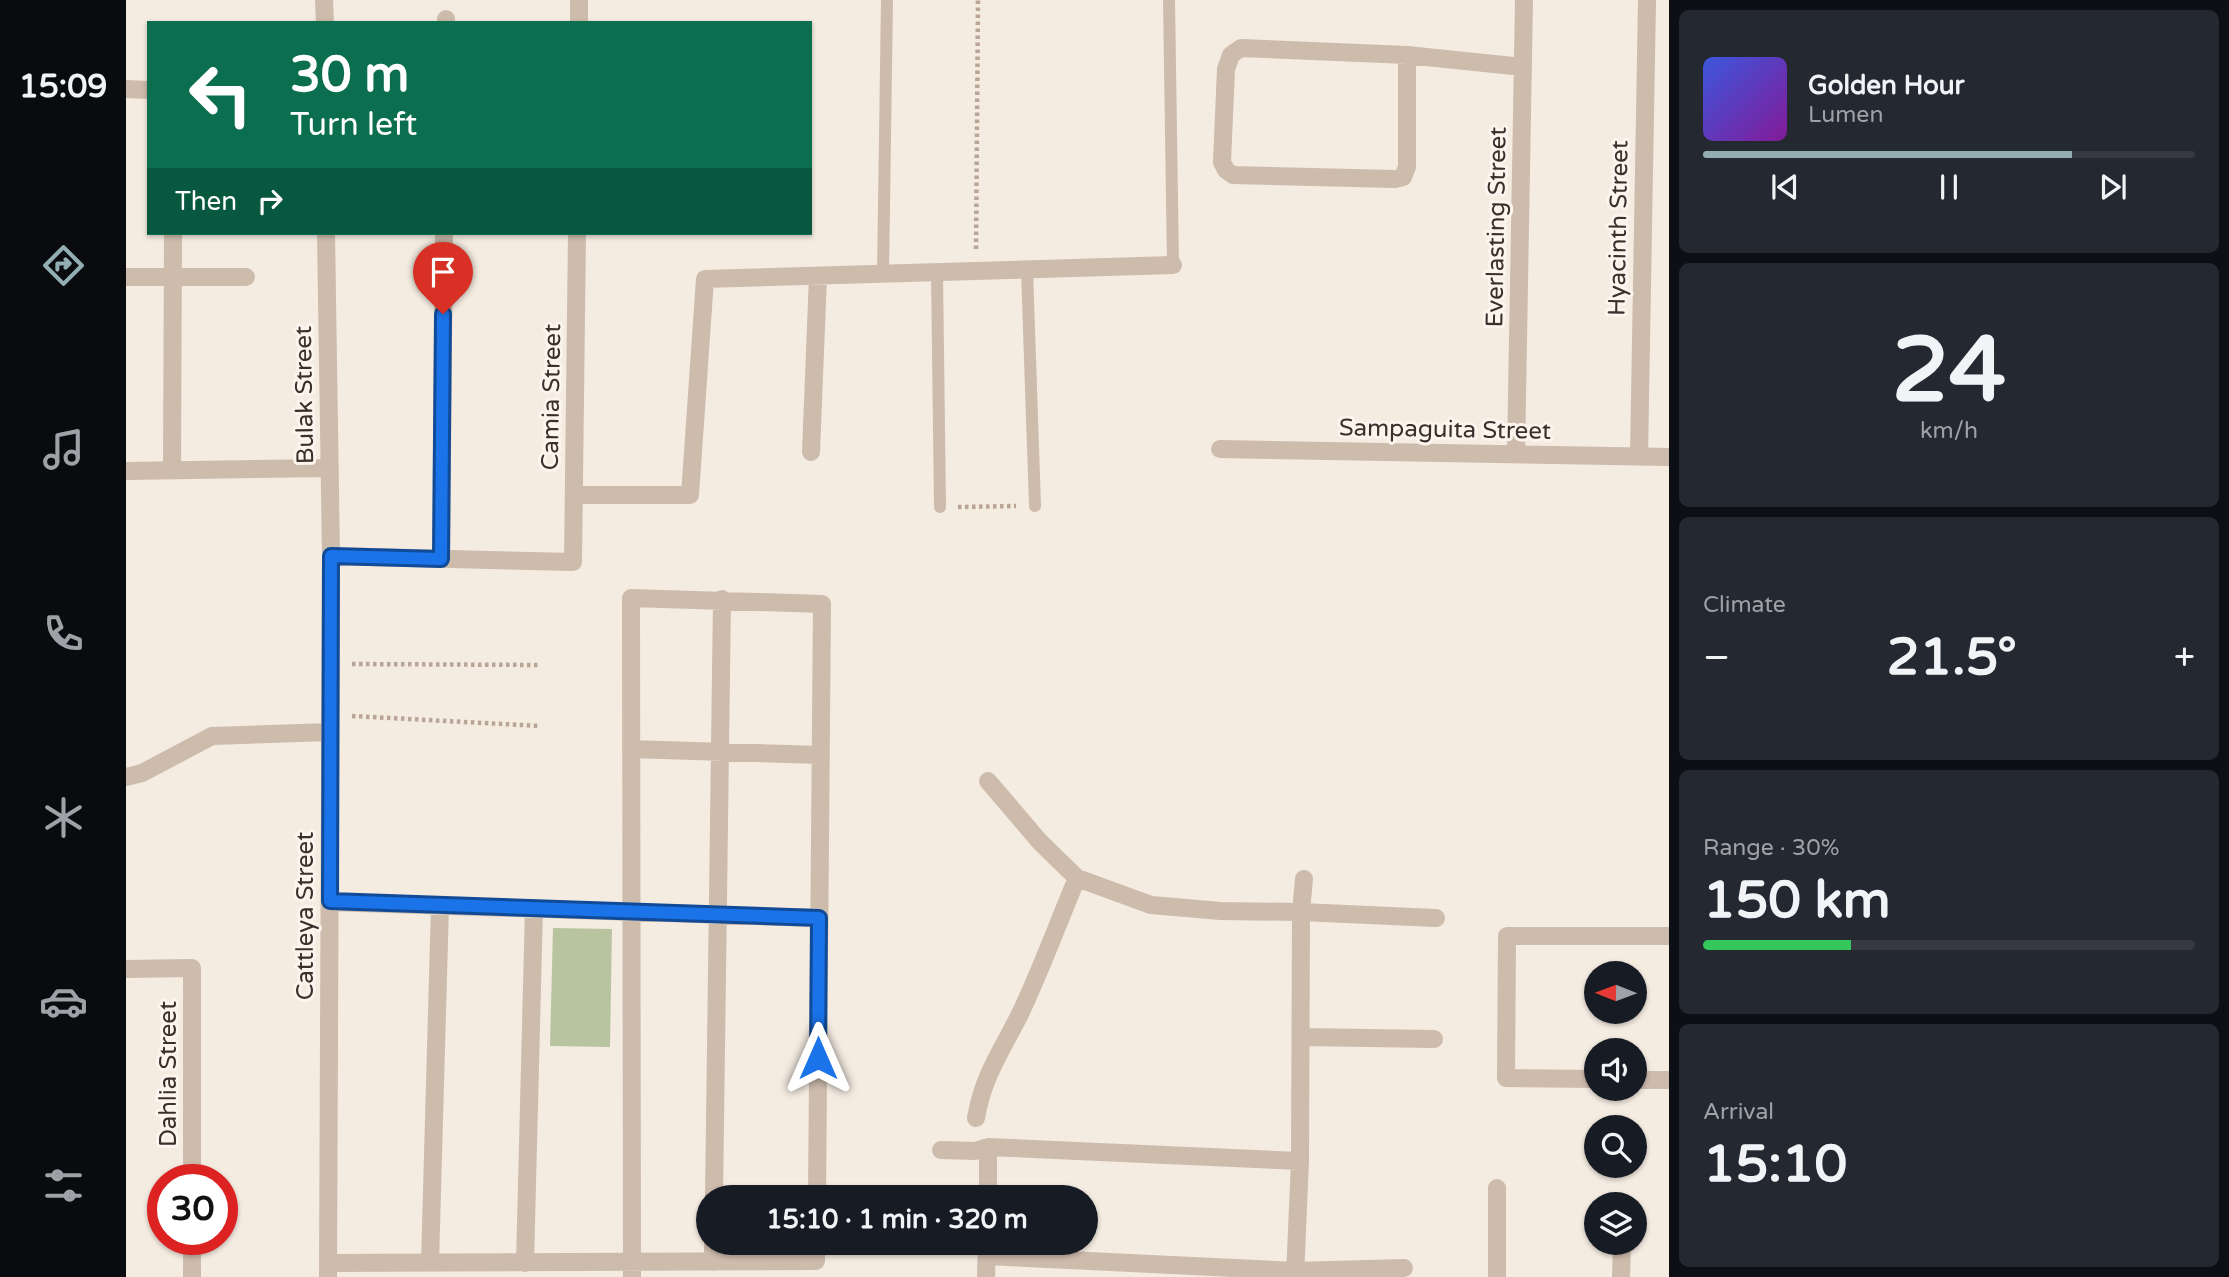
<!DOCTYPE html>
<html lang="en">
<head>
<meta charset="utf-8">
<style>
  body { margin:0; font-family:"Varela Round",sans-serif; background:#242831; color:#f1f3f6; height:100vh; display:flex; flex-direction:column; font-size:26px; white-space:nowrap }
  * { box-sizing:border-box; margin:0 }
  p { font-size:23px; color:#9ea1a6 }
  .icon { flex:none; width:38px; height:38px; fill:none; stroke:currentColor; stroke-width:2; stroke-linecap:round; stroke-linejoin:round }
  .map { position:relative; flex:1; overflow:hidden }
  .sheet { display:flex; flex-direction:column; gap:10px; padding:10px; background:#0d0f14; width:560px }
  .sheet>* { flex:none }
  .banner { position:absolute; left:21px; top:21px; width:665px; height:214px; border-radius:0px; box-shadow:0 2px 5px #0004; background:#0b6e4f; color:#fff; overflow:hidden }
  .needle { width:46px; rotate:271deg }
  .tools { position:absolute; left:1458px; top:961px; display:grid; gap:14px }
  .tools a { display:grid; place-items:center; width:63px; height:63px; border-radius:50%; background:#171b24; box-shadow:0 2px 5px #0004; font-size:35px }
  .speed { position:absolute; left:21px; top:1164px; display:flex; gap:14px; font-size:35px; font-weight:700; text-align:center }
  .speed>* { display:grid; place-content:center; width:91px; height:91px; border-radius:50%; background:#171b24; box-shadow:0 2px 5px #0004; line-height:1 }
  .speed .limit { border:10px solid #d22; background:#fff; color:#111 }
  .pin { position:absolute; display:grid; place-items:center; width:60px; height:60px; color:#fff; margin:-72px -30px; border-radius:50% 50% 50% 0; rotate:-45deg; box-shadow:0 0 7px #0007 }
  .pin .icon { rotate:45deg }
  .me { position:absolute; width:77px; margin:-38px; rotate:0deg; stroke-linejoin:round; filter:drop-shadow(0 0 5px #0008) }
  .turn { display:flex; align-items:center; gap:24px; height:147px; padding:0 28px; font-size:32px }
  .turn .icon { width:91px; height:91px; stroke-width:2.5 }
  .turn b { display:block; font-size:49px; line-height:60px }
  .then { display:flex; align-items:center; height:66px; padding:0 28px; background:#0003; gap:14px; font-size:26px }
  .big { font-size:52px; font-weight:700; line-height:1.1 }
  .sheet .widget { flex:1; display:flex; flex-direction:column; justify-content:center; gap:10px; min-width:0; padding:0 24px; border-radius:10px; background:#242831 }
  .sheet .dial { align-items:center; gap:0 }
  .dial b { font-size:91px; line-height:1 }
  .song { display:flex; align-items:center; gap:21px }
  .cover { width:84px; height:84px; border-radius:10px; background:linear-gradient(135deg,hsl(230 70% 55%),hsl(290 70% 35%)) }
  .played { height:7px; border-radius:4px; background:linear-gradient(90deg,#92aeb2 75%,#363941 75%) }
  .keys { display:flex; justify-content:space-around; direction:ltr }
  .heat { display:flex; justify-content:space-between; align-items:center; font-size:38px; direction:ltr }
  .charge { height:10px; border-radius:5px; background:linear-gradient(90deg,#34c759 30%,#363941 0) }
  .trip { position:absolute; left:570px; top:1185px; width:402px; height:70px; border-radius:35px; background:#171b24; box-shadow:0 2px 5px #0004; font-weight:700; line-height:70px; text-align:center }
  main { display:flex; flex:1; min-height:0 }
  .tabs { display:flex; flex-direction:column; width:126px; justify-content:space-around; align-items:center; background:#090b0e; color:#9ea1a6 }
  .tabs .icon { width:49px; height:49px }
  .tabs .on { color:#92aeb2 }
  .tabs b { font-size:32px; color:#f1f3f6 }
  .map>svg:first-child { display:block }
  .pitch { fill:#b8c4a0 }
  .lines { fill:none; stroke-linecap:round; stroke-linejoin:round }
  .path { stroke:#b9a596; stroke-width:4.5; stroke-dasharray:3.5 3.5; stroke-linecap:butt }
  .service { stroke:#cdbbac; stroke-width:12 }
  .minor { stroke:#cdbbac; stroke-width:18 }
  .route-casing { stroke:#114b97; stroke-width:18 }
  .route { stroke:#1a73e8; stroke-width:12 }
  .labels { text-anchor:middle; stroke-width:6; stroke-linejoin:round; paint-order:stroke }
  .street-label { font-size:24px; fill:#3b302b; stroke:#fbf5ee }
</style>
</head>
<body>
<main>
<nav class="tabs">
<b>15:09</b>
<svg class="icon on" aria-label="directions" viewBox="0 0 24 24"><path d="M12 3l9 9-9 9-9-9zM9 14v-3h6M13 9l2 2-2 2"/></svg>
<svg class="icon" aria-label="music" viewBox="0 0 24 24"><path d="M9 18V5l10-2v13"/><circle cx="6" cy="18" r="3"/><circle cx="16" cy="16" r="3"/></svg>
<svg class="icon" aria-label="phone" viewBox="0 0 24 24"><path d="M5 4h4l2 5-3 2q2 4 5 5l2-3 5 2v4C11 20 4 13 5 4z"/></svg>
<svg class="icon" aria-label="climate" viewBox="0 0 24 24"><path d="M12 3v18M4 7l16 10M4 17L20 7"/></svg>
<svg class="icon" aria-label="car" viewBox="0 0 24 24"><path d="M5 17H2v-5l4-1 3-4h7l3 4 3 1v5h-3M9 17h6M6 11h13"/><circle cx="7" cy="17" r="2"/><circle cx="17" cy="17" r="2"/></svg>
<svg class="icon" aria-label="filters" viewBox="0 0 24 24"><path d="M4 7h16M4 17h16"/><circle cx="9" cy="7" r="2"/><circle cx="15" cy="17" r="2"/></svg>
</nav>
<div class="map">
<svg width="1543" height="1277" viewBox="0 0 1543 1277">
  <rect width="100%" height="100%" fill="#f4ebe1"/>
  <path class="pitch" d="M 427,928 L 486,929 L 484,1047 L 424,1046 Z"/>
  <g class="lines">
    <path class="path" d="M 850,249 L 852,0
      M 832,507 L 890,506
      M 226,664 L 415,665
      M 226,716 L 414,726"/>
    <path class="service" d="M 1043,0 L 1047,265
      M 901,270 L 909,506
      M 811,273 L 814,507
      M 757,274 L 761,0"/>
    <path class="minor" d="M 198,0 L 199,23
      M 320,23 L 320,19
      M 453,23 L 453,0
      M 1281,55 L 1281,167 L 1277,177 L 1269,179 L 1107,175 L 1100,170 L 1096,162 L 1100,69 L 1105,55 L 1115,48 L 1281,55 L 1397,67
      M 0,89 L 23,90
      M 200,233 L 205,556 L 202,1277
      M 0,277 L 120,277
      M 1094,449 L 1543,457
      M 685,452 L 692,276
      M 1390,454 L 1398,0
      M 1513,456 L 1521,0
      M 46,470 L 47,233
      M 0,471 L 204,468
      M 449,495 L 564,495 L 579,279 L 1047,265
      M 205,556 L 447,562 L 451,233
      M 315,559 L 318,233
      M 505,749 L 695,755
      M 0,777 L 16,773 L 86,736 L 204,732
      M 862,781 L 914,842 L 951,878 L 1025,905 L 1095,911 L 1175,912 L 1310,918
      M 204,902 L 693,918
      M 0,969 L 66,968 L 66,1180
      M 1175,1037 L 1308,1039
      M 1470,1079 L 1380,1078 L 1381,936 L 1543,936
      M 1508,1080 L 1543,1080
      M 850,1118 C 857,1076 875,1052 894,1014 C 915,970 932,923 951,878
      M 815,1150 L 849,1151 L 862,1147 L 1174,1161
      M 1371,1188 L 1371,1277
      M 588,1197 L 596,599
      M 862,1197 L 862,1147
      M 861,1256 L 1169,1271 L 1278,1268
      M 587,1262 L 587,1242
      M 202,1263 L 690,1261 L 690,1242
      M 304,1263 L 314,905
      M 399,1263 L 408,908
      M 66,1277 L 66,1239
      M 506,1277 L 505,598 L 696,604 L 691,1197
      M 860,1277 L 861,1242
      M 1169,1277 L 1174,1161 L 1175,912 L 1178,879
      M 1495,1277 L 1496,1242"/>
  </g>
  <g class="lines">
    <defs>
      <path id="route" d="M 317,314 L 315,559 L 205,556 L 204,901 L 693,918 L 692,1058"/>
    </defs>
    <use href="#route" class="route-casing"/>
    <use href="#route" class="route"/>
  </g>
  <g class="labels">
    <g class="street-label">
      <text transform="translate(1370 227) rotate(-89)" y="8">Everlasting Street</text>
      <text transform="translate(1492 228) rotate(-89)" y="8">Hyacinth Street</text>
      <text transform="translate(178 395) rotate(-91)" y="8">Bulak Street</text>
      <text transform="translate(425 397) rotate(-89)" y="8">Camia Street</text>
      <text transform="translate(1319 429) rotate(1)" y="8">Sampaguita Street</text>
      <text transform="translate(179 916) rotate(-90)" y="8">Cattleya Street</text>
      <text transform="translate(42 1074) rotate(-90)" y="8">Dahlia Street</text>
    </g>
  </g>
</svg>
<div class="tools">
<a><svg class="needle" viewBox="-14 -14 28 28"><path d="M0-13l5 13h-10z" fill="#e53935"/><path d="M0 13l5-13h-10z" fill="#9ea1a6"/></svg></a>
<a><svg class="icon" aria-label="sound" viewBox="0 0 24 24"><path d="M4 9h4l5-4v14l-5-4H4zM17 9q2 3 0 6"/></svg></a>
<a><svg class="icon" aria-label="search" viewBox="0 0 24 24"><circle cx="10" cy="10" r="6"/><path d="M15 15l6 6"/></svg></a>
<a><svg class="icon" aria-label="layers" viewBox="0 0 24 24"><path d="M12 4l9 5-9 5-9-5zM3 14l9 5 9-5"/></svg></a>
</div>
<div class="speed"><div class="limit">30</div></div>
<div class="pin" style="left:317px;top:314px;background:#d93025"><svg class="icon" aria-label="arrive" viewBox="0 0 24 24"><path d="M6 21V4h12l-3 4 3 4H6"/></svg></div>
<svg class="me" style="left:692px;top:1058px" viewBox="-20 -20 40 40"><path d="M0-17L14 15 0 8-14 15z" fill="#1a73e8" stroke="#fff" stroke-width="4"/></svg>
<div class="trip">15:10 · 1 min · 320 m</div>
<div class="banner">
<div class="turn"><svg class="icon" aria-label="left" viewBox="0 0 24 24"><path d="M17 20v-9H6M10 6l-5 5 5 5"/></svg><div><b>30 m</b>Turn left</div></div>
<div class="then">Then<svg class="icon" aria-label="right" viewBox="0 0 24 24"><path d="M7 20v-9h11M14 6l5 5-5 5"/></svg></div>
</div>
</div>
<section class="sheet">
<div class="widget">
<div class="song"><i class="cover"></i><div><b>Golden Hour</b><p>Lumen</p></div></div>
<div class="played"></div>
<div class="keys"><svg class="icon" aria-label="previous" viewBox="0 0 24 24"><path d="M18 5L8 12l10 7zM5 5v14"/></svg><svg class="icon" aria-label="pause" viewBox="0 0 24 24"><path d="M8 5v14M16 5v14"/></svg><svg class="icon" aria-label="next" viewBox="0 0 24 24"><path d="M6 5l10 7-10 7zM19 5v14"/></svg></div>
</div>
<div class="widget dial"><b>24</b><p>km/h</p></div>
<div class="widget"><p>Climate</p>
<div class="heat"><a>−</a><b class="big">21.5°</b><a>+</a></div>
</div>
<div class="widget"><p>Range · 30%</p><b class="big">150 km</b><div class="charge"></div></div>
<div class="widget"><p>Arrival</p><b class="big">15:10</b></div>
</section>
</main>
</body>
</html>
